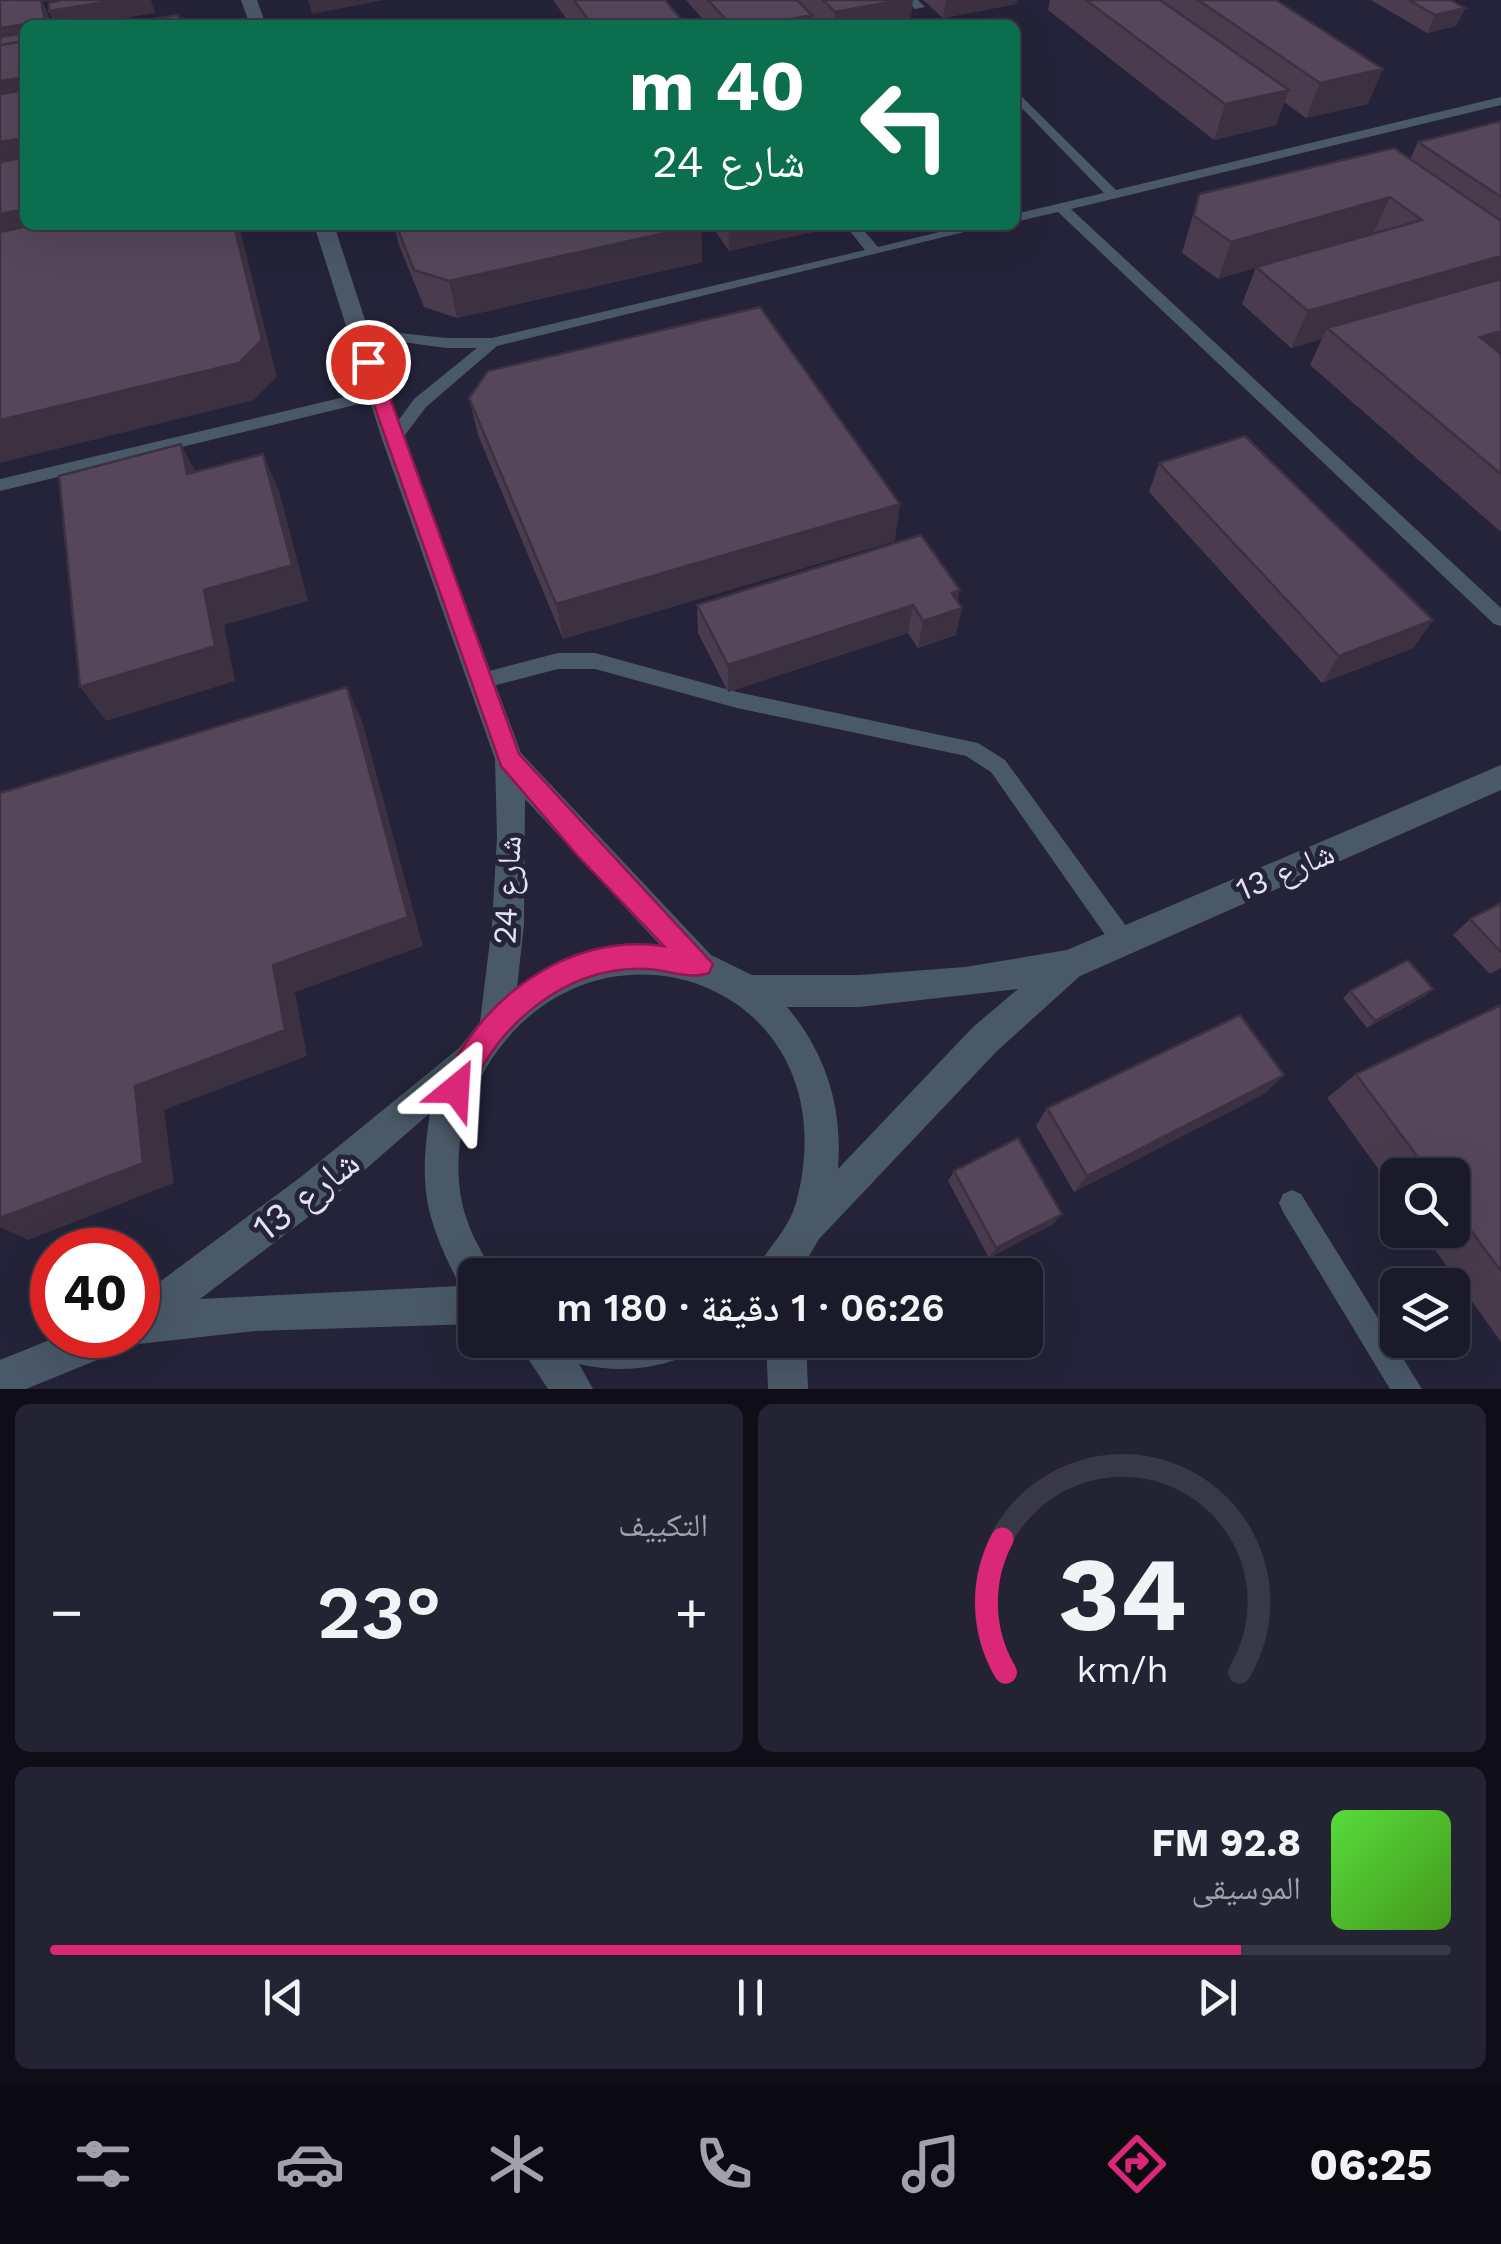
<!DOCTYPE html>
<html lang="ar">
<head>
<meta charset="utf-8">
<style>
  body { margin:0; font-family:"Work Sans","Noto Naskh Arabic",sans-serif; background:#242333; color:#f1f3f6; direction:rtl; height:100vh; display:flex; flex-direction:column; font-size:38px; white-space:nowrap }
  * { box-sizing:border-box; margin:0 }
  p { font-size:32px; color:#a0a1a9 }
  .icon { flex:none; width:55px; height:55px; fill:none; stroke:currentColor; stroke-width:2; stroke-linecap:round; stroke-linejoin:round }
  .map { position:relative; height:1389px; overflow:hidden; direction:ltr }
  .sheet { display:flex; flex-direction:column; gap:15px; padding:15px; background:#0f0e18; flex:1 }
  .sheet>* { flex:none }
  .hud { position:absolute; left:20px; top:20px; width:1000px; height:210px; border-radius:15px; box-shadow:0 10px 40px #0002,0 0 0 2px #393847; direction:rtl; background:#0b6e4f; color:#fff; overflow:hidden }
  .tools { position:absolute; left:1380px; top:1158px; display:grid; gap:20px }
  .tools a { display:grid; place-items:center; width:90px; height:90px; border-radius:15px; background:#1b1a2b; box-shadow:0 10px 40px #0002,0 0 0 2px #393847; font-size:50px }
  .speed { position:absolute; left:30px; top:1228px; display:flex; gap:20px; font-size:50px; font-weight:700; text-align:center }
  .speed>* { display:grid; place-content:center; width:130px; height:130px; border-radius:50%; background:#1b1a2b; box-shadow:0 10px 40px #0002,0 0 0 2px #393847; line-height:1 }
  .speed .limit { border:15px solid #d22; background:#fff; color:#111 }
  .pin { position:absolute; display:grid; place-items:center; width:85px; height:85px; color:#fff; margin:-42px; border:5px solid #fff; border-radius:50%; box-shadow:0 2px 10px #0007 }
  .me { position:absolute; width:110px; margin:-55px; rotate:27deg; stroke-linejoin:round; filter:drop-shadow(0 0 8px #0008) }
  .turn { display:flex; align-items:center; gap:35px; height:210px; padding:0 50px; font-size:45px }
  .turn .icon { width:130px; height:130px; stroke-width:2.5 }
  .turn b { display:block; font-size:70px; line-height:85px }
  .big { font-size:75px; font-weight:600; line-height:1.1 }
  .sheet .tile { flex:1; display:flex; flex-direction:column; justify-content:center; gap:15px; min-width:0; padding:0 35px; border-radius:15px; background:#242333 }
  .sheet .dial { align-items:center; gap:0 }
  .dial svg { height:260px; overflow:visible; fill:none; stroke:#393847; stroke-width:7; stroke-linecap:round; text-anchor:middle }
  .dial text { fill:#f1f3f6; stroke:none }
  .song { display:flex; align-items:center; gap:30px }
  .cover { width:120px; height:120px; border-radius:15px; background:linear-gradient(135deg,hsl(110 70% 55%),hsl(100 70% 35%)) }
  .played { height:10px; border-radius:5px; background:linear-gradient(90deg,#db2777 85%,#393847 85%) }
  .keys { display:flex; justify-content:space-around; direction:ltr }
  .heat { display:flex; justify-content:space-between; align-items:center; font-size:55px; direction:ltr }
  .sheet .tiles { flex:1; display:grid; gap:15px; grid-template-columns:1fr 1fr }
  .tile:last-child { grid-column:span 2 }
  .trip { position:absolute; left:458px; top:1258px; width:585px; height:100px; border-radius:15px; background:#1b1a2b; box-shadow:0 10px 40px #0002,0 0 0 2px #393847; font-weight:600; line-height:100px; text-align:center; direction:rtl }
  .dock { display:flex; height:160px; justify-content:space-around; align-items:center; background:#0b0a11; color:#a0a1a9 }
  .dock .icon { width:70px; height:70px }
  .dock .current { color:#db2777 }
  .dock b { font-size:45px; color:#f1f3f6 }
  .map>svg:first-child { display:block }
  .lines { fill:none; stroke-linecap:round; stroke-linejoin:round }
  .service { fill:#4a5968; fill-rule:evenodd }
  .tertiary { fill:#4a5968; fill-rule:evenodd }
  .wall { fill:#4a3c4e }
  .shaded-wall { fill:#3c3140 }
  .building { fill:#56465b; stroke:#3c3140; stroke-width:2.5 }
  .route { fill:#db2777; stroke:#8e194d; stroke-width:2.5 }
  .labels { text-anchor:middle; stroke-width:10; stroke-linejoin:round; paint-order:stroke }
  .street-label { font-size:32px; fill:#e2e2f1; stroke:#242339 }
  .near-street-label { font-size:38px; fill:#e2e2f1; stroke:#242339 }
</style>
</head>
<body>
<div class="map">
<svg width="1501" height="1389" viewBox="0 0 1501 1389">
  <rect width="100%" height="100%" fill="#242339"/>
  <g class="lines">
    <path class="service" d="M 906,0 L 918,0 L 925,7 L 915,9 Z
      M 1015,90 L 1116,190 L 1501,97 L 1501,105 L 1071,209 L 1501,608 L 1501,626 L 1494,624 L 1058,212 L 1015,222 L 1015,214 L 1104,193 L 1015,101 Z
      M 845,225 L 859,225 L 878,247 L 968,225 L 993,225 L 497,346 L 426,407 L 399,443 L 393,445 L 385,439 L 414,399 L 477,348 L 446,348 L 358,336 L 353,334 L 353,328 L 446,338 L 492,338 L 865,250 Z
      M 378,389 L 384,390 L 384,398 L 0,491 L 0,479 Z
      M 558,653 L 595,653 L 737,692 L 978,743 L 1005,760 L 1131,933 L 1135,941 L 1131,949 L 1123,952 L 1115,949 L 991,772 L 966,756 L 737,708 L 595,669 L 558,669 L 481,689 L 474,687 L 471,681 L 474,675 L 481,673 Z
      M 1292,1190 L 1301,1194 L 1422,1389 L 1390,1389 L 1283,1212 L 1279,1203 L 1283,1194 Z"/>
    <path class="tertiary" d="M 241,0 L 257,0 L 266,25 L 250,25 Z
      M 314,225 L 334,225 L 404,439 L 521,753 L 711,955 L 752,975 L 859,975 L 965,967 L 1067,950 L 1501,765 L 1501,790 L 1080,976 L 997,1051 L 819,1239 L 798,1275 L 754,1275 C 765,1249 788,1232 796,1203 C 858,972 568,883 473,1093 C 457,1130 453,1181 467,1220 C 473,1239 485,1256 493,1275 L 475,1275 L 475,1324 L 255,1331 L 138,1344 L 127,1340 L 124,1349 L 26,1389 L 0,1389 L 0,1360 L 62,1335 L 138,1335 L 138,1298 L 302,1176 L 459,1048 L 480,1022 L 492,924 L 497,837 L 495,759 L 382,439 ZM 525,799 L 660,945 C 606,946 561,956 517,988 L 524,924 ZM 1018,989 L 973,1027 L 838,1169 C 843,1108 826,1053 787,1007 L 859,1007 ZM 430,1113 C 418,1190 426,1218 460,1286 L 200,1299 L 328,1202 Z
      M 516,1340 L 697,1340 L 691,1354 C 653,1370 619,1373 579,1364 L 593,1389 L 548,1389 Z
      M 766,1340 L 806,1340 L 808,1389 L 768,1389 Z"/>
  </g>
  <path class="wall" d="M 553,0 L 665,0 L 686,25 L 571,25 Z
    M 686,0 L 913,0 L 910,24 L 906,25 L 708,25 Z
    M 923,0 L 1017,0 L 1016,4 L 943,18 Z
    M 1050,0 L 1276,0 L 1368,104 L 1306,118 L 1284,102 L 1276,125 L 1214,140 L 1048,10 Z
    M 1371,0 L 1450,0 L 1465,8 L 1456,26 L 1427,33 Z
    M 1501,121 L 1501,532 L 1310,365 L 1322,339 L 1291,348 L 1242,304 L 1256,267 L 1218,279 L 1182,253 L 1199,194 L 1410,159 L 1418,142 Z
    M 394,225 L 701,225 L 702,262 L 457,318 L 424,307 L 399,245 Z
    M 711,225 L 830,225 L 830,228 L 729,251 Z
    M 469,398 L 895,541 L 563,639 L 478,435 Z
    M 1159,463 L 1433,620 L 1413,648 L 1322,683 L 1149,492 Z
    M 960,590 L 957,601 L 956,635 L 918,648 L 908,633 L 728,692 L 698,633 L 697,605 Z
    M 1501,903 L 1501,968 L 1490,974 L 1453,935 L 1470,919 Z
    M 1350,991 L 1425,996 L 1367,1028 L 1343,998 Z
    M 1501,1005 L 1501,1342 L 1421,1230 L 1452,1230 L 1452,1175 L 1398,1175 L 1398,1196 L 1327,1098 L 1356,1074 Z
    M 1284,1075 L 1264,1094 L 1074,1192 L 1036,1126 L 1047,1108 Z
    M 954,1171 L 1062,1214 L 1053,1224 L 989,1258 L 948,1181 Z"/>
  <path class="shaded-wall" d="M 0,0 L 57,0 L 43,2 L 52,25 L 25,25 L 25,64 L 0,69 Z
    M 118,0 L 151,0 L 155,13 L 84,25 L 56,25 L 49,11 Z
    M 308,0 L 384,0 L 312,14 Z
    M 901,0 L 913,0 L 910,24 L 834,25 L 835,12 Z
    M 946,0 L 1017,0 L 1016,4 L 943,18 Z
    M 1465,8 L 1456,26 L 1427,33 L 1435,15 Z
    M 812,15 L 812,25 L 761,25 Z
    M 1383,69 L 1368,104 L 1306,118 L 1320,83 Z
    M 25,77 L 25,115 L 0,120 L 0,81 Z
    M 1289,90 L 1276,125 L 1214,140 L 1225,104 Z
    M 25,138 L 25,177 L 0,182 L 0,142 Z
    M 1390,197 L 1373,234 L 1218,279 L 1231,242 Z
    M 25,209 L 25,225 L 145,225 L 0,254 L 0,214 Z
    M 234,225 L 238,225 L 242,237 L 277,377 L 254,400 L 0,463 L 0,420 Z
    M 701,225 L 702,262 L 457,318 L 449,281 Z
    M 728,225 L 830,225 L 830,228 L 729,251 Z
    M 1501,256 L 1501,286 L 1327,328 L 1322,339 L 1291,348 L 1308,311 Z
    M 1501,331 L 1501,354 L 1480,337 Z
    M 181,444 L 200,481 L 187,474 Z
    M 263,454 L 279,491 L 308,601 L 224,625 L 235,681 L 106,721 L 80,687 L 204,590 Z
    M 900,504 L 895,541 L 563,639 L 556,604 Z
    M 960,590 L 955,610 L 962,608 L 956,635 L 918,648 L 923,621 L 952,593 Z
    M 913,605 L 908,633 L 728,692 L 728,665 Z
    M 1433,620 L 1413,648 L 1322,683 L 1339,656 Z
    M 347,687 L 362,721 L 423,946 L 295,992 L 307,1056 L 164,1110 L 174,1183 L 28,1240 L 0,1227 L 0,1218 L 135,1086 L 273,965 Z
    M 1433,989 L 1425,996 L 1367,1028 L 1375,1021 Z
    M 1284,1075 L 1264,1094 L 1074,1192 L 1087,1176 Z
    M 1062,1214 L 1053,1224 L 989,1258 L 996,1248 Z"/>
  <path class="building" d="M 0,0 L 41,0 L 45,21 L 0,28 Z
    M 61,0 L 118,0 L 49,11 L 49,3 Z
    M 574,0 L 665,0 L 686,25 L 592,25 Z
    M 708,0 L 797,0 L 812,15 L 761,25 L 731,25 Z
    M 823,0 L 901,0 L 835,12 Z
    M 1086,0 L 1160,0 L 1289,90 L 1225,104 Z
    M 1198,0 L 1276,0 L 1383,69 L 1320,83 Z
    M 1409,0 L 1450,0 L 1465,8 L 1435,15 Z
    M 178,15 L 180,25 L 119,25 Z
    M 80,16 L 81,25 L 48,25 L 48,21 Z
    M 824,21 L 829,25 L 801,25 Z
    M 25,33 L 25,41 L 0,45 L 0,37 Z
    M 25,41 L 25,77 L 0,81 L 0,45 Z
    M 25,90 L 25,138 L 0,142 L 0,94 Z
    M 1501,121 L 1501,197 L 1418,142 Z
    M 1394,148 L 1501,221 L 1501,256 L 1308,311 L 1256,267 L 1422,220 L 1390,197 L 1231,242 L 1194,216 L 1199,194 Z
    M 25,157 L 25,209 L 0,214 L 0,162 Z
    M 32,225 L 234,225 L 262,340 L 239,363 L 0,420 L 0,232 Z
    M 396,225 L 701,225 L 449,281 L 414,270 Z
    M 1501,279 L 1501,331 L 1480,337 L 1501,354 L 1501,474 L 1327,328 Z
    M 760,307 L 900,504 L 556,604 L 469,398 L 488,371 Z
    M 1245,436 L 1433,620 L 1339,656 L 1159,463 Z
    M 181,444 L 187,474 L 263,454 L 292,565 L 204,590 L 215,646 L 80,687 L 59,476 Z
    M 921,535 L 960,590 L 952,593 L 962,608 L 923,621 L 913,605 L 728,665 L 697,605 Z
    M 347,687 L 408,917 L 273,965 L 285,1030 L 135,1086 L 143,1163 L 0,1218 L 0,793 Z
    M 1501,903 L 1501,952 L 1470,919 Z
    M 1408,960 L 1433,989 L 1375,1021 L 1350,991 Z
    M 1501,1005 L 1501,1271 L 1452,1205 L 1452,1175 L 1431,1175 L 1356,1074 Z
    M 1240,1015 L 1284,1075 L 1087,1176 L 1047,1108 Z
    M 1018,1138 L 1062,1214 L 996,1248 L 954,1171 Z"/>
  <path class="route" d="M 361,358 L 377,362 L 519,754 L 713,964 L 709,973 C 690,980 668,970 648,969 C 564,965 496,1026 466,1099 L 456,1103 L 445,1099 L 441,1089 C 477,1001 565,932 664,946 L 577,855 L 501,766 L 359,362 Z"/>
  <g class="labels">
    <g class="street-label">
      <text transform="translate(1285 871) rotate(-23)" y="11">شارع 13</text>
      <text transform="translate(507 890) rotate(-87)" y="11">شارع 24</text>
    </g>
    <g class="near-street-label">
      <text transform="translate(306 1195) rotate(-38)" y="13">شارع 13</text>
    </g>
  </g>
</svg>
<div class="tools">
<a><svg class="icon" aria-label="search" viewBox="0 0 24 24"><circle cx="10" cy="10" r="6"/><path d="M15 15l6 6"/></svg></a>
<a><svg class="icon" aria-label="layers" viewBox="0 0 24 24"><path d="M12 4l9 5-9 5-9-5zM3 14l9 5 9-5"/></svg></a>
</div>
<div class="speed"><div class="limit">40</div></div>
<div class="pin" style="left:368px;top:362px;background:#d93025"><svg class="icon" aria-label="arrive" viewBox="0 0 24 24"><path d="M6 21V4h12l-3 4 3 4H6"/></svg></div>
<svg class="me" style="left:456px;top:1089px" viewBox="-20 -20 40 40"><path d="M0-17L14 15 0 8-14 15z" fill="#db2777" stroke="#fff" stroke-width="4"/></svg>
<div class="trip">06:26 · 1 دقيقة · 180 m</div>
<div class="hud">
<div class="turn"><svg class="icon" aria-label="left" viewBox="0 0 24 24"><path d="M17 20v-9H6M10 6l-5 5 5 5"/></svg><div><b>40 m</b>شارع 24</div></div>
</div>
</div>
<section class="sheet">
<div class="tiles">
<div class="tile dial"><svg viewBox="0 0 100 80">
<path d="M14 69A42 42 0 1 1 86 69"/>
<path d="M14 69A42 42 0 0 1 13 28" stroke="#db2777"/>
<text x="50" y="56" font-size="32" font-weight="700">34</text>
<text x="50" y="72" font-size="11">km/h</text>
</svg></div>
<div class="tile"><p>التكييف</p>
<div class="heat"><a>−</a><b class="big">23°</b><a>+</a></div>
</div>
<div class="tile">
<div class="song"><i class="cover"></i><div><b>92.8 FM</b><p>الموسيقى</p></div></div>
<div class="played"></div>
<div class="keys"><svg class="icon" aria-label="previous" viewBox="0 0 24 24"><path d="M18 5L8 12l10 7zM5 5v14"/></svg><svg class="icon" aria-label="pause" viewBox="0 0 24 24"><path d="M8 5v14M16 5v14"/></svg><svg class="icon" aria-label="next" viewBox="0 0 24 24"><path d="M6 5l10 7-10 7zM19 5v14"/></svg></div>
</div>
</div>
</section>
<nav class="dock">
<b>06:25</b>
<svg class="icon current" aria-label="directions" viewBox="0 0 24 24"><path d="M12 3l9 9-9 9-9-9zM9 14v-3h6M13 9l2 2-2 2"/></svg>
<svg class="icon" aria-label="music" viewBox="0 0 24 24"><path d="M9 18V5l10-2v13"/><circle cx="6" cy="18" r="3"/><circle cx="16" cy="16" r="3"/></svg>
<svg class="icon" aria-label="phone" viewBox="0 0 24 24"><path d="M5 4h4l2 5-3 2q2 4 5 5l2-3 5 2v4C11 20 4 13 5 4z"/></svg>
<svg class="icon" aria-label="climate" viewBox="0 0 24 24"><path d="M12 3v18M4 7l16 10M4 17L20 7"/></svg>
<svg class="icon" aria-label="car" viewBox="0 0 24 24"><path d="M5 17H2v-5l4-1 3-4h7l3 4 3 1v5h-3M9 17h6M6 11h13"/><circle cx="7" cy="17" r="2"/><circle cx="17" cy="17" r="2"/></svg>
<svg class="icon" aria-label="filters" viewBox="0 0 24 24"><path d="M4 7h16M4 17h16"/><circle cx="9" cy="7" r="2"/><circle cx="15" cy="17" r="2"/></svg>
</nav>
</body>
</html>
